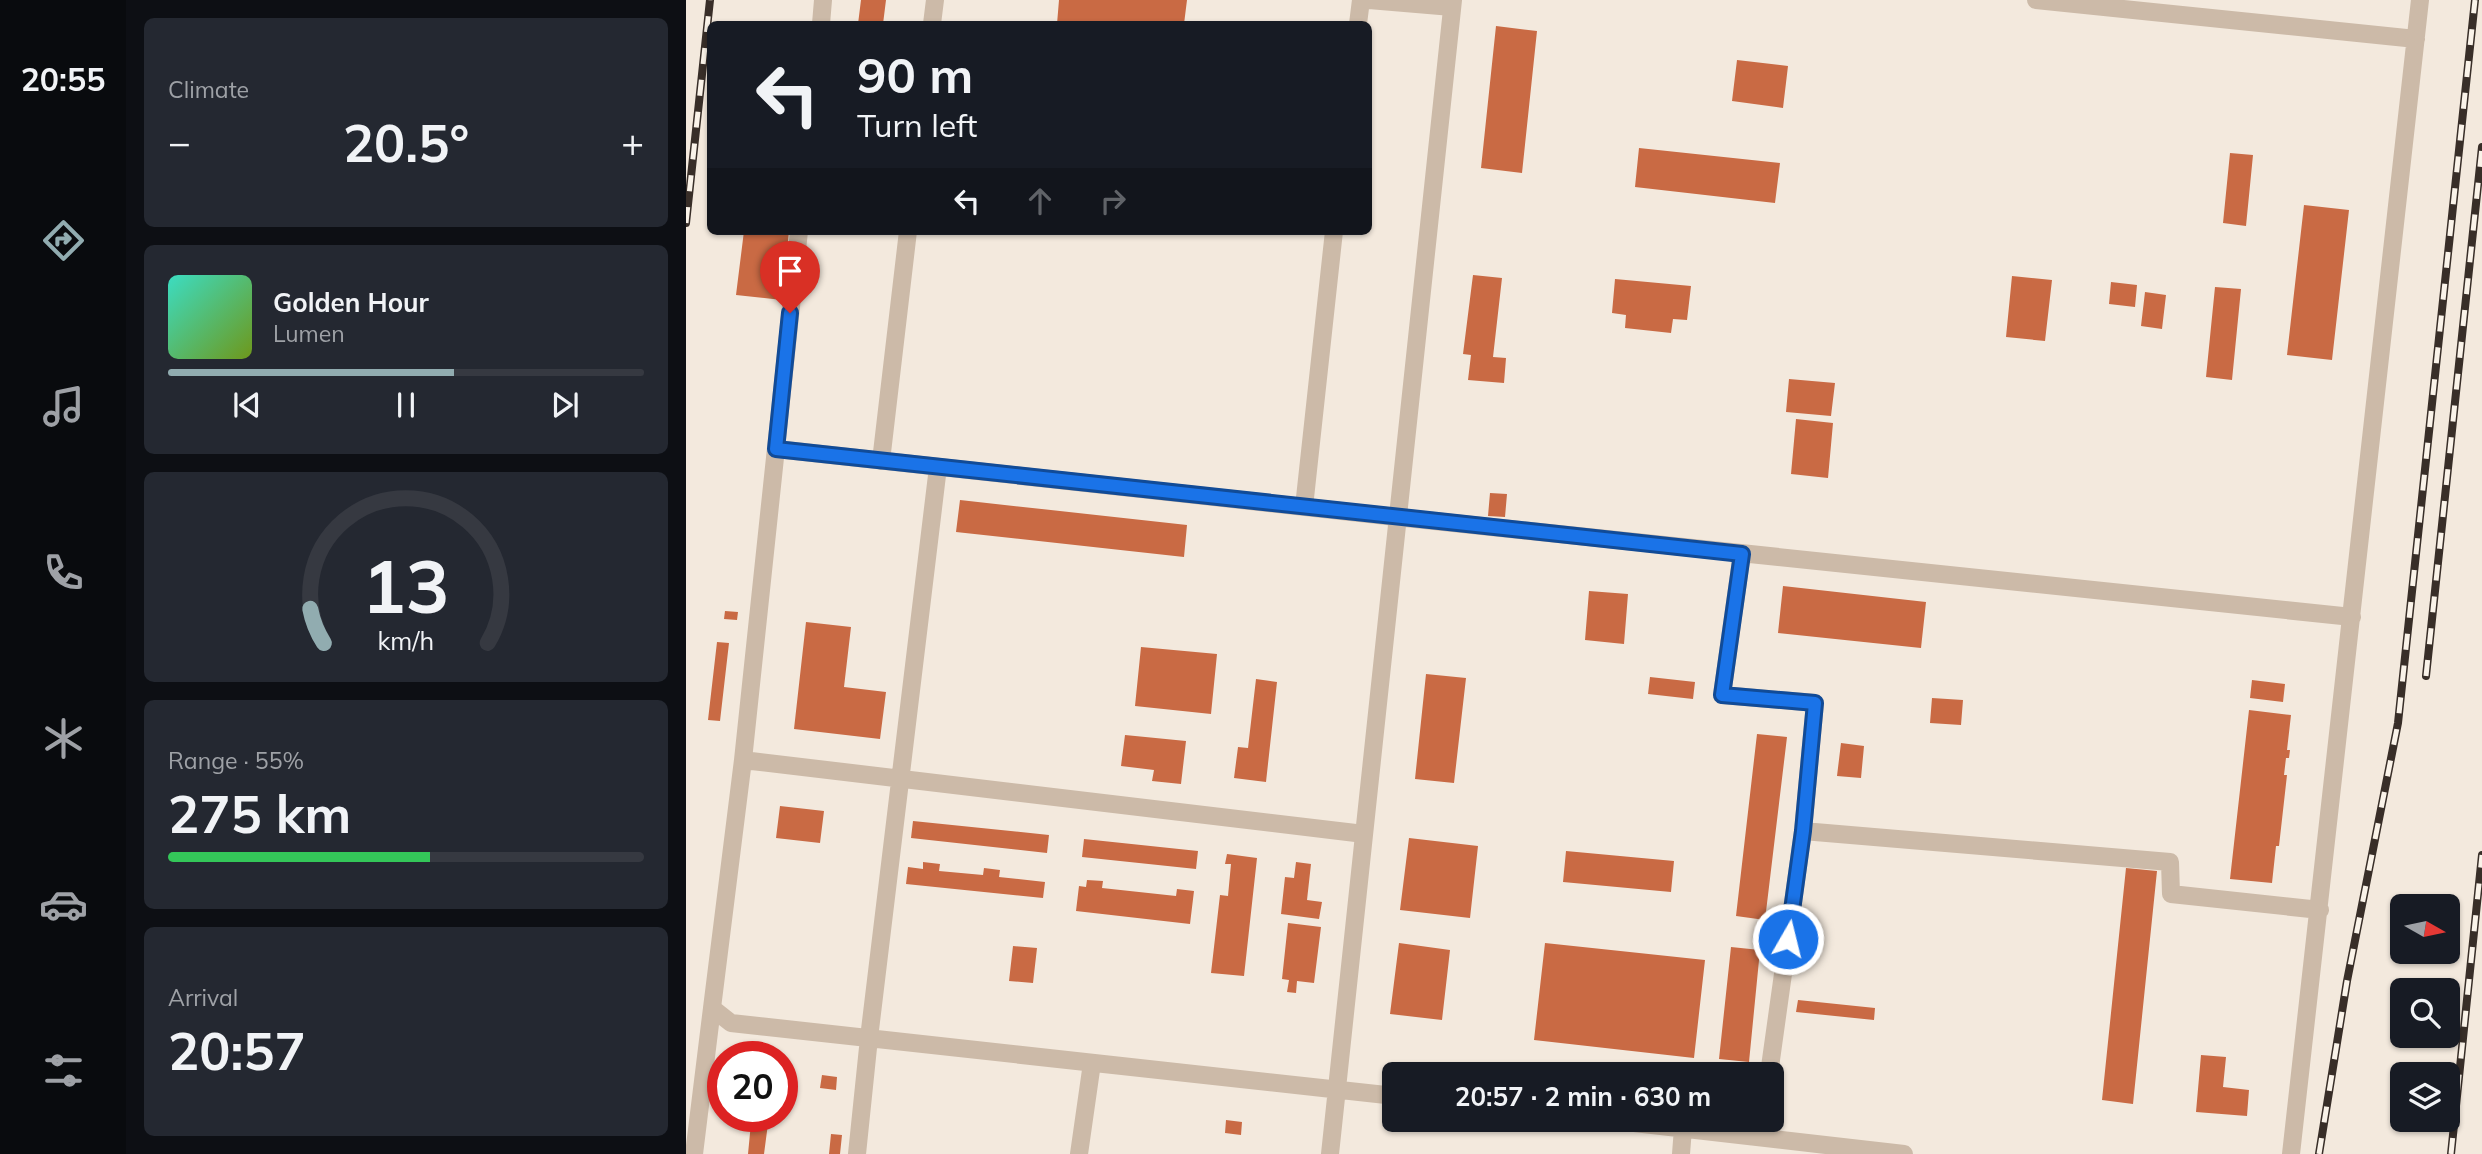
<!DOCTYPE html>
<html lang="en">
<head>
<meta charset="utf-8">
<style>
  body { margin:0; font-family:Mulish,sans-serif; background:#242831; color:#f1f3f6; height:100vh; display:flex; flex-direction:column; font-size:26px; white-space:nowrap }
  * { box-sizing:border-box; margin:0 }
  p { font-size:23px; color:#9ea1a6 }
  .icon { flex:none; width:38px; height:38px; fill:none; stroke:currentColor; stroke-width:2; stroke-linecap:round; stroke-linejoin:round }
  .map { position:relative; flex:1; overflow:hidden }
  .sheet { display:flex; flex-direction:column; gap:18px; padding:18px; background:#0d0f14; width:560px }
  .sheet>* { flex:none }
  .top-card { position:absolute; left:21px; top:21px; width:665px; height:214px; border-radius:10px; box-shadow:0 2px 5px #0004; background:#171b24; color:#f1f3f6; overflow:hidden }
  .needle { width:46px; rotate:99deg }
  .controls { position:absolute; left:1704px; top:894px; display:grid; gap:14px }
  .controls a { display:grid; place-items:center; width:70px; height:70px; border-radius:10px; background:#171b24; box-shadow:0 2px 5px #0004; font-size:35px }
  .speed { position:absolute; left:21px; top:1041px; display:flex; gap:14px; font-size:35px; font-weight:700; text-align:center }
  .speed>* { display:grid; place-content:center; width:91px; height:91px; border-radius:50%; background:#171b24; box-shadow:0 2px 5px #0004; line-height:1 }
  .speed .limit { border:10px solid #d22; background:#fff; color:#111 }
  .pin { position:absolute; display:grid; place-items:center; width:60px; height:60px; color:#fff; margin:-72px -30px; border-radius:50% 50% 50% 0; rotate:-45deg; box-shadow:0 0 7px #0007 }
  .pin .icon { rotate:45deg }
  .me { position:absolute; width:77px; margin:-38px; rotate:8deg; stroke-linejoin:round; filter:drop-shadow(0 0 5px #0008) }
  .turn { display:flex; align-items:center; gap:24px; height:147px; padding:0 35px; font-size:32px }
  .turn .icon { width:91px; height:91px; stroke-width:2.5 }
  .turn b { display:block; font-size:49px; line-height:60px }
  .lanes { display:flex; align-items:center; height:66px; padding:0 35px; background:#0003; justify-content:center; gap:35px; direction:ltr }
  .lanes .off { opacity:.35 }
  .big { font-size:52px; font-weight:700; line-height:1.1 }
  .sheet .widget { flex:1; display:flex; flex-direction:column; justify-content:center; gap:10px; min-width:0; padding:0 24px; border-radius:10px; background:#242831 }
  .sheet .dial { align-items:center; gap:0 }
  .dial svg { height:182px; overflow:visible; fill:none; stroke:#363941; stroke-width:7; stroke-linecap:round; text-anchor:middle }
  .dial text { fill:#f1f3f6; stroke:none }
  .song { display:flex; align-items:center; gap:21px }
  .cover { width:84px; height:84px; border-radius:10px; background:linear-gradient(135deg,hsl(170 70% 55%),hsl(80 70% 35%)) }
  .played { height:7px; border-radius:4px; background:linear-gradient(90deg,#91acb0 60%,#363941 60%) }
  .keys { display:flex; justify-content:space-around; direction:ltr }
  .heat { display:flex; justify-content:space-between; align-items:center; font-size:38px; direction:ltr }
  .charge { height:10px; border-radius:5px; background:linear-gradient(90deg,#34c759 55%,#363941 0) }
  .trip { position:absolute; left:696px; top:1062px; width:402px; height:70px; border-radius:10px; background:#171b24; box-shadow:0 2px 5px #0004; font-weight:700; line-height:70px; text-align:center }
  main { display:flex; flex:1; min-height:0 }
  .tab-bar { display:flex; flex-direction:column; width:126px; justify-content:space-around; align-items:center; background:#090b0e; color:#9ea1a6 }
  .tab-bar .icon { width:49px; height:49px }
  .tab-bar .current { color:#91acb0 }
  .tab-bar b { font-size:32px; color:#f1f3f6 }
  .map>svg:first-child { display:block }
  .building { fill:#c96a44 }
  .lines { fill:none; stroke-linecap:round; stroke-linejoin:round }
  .minor { stroke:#ccbaa8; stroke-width:18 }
  .rail-casing { stroke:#382e28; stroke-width:8 }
  .rail { stroke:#faf3e9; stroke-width:5; stroke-dasharray:16; stroke-linecap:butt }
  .route-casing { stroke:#114b97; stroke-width:18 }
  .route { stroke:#1a73e8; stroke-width:12 }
</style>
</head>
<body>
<main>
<nav class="tab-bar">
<b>20:55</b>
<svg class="icon current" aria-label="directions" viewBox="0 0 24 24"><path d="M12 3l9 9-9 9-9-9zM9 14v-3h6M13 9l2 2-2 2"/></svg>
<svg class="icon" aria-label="music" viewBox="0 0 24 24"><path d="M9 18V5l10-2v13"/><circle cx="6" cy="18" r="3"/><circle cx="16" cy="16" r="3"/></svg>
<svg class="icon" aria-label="phone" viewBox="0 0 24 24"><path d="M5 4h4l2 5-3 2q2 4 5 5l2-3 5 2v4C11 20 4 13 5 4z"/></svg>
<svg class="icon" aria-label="climate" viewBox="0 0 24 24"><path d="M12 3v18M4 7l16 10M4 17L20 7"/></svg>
<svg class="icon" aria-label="car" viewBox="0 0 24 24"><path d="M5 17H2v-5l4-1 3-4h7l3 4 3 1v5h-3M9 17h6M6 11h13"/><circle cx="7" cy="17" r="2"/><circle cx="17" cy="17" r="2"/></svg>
<svg class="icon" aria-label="filters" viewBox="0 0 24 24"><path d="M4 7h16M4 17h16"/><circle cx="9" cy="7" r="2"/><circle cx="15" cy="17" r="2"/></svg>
</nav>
<section class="sheet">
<div class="widget"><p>Climate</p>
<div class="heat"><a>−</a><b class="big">20.5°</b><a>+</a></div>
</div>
<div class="widget">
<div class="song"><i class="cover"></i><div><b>Golden Hour</b><p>Lumen</p></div></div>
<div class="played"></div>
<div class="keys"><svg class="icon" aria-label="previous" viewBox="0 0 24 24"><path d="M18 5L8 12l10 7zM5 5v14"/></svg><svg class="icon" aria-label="pause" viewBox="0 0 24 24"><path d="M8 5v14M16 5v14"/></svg><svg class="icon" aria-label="next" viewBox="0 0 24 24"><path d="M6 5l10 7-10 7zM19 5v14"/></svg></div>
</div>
<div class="widget dial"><svg viewBox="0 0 100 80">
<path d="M14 69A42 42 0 1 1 86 69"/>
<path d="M14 69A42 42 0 0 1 8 54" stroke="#91acb0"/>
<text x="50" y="56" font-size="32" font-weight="700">13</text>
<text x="50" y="72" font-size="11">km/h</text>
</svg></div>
<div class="widget"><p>Range · 55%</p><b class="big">275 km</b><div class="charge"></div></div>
<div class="widget"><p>Arrival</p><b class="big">20:57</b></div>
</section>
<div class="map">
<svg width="1796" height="1154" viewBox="0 0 1796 1154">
  <rect width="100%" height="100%" fill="#f3e9dd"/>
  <path class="building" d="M 175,0 L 200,0 L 197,24 L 172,24 Z
    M 373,0 L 501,0 L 498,24 L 371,24 Z
    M 810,26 L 851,31 L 836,173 L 795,168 Z
    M 1051,60 L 1102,66 L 1097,108 L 1046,101 Z
    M 953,148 L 1094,163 L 1089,203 L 949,187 Z
    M 1544,153 L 1567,155 L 1560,226 L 1537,223 Z
    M 1618,205 L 1663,210 L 1646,360 L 1601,355 Z
    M 58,231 L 103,231 L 96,300 L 50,295 Z
    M 787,275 L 816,278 L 807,357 L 820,358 L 818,383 L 782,380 L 785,355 L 777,354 Z
    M 1326,276 L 1366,280 L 1359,341 L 1320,337 Z
    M 929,279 L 1005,286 L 1001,320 L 987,319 L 985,333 L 939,328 L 940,315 L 926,313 Z
    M 1425,282 L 1451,285 L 1449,307 L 1423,304 Z
    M 1529,287 L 1555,289 L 1546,380 L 1520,377 Z
    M 1459,292 L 1480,295 L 1476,329 L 1455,326 Z
    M 1103,379 L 1149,383 L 1145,416 L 1100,412 Z
    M 1110,419 L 1147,423 L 1142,478 L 1105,474 Z
    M 804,493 L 821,494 L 819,517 L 802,516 Z
    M 274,500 L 501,525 L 498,557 L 270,532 Z
    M 1097,586 L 1240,602 L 1235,648 L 1092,633 Z
    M 903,591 L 942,594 L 938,644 L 899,640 Z
    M 39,611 L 52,612 L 51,620 L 38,619 Z
    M 120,622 L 165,627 L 158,687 L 200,692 L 194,739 L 108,729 Z
    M 31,642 L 43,643 L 34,721 L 22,720 Z
    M 455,647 L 531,654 L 525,714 L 449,706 Z
    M 740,674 L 780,678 L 768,783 L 729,779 Z
    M 964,677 L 1009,682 L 1007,699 L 962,694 Z
    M 570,679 L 591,682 L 580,782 L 548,778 L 552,747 L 562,748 Z
    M 1566,680 L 1599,684 L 1597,702 L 1564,698 Z
    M 1246,698 L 1277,700 L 1275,725 L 1244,723 Z
    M 1563,710 L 1605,715 L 1601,750 L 1604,750 L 1603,758 L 1600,758 L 1598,775 L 1601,775 L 1593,846 L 1590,846 L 1586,883 L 1544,879 Z
    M 1071,734 L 1101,737 L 1079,920 L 1050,916 Z
    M 439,735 L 500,741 L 495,784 L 466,781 L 468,770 L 435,766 Z
    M 1155,743 L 1178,746 L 1175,778 L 1151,776 Z
    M 94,806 L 138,811 L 134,843 L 90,838 Z
    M 227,821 L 363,835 L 361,853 L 225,838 Z
    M 723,838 L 792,846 L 784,918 L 714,910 Z
    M 398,839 L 512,851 L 510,869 L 396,857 Z
    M 880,851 L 988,861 L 985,892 L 877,882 Z
    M 541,854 L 571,858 L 558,976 L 525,973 L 534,895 L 542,896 L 545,864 L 539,864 Z
    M 237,862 L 254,864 L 253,871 L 297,875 L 298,868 L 314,870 L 313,877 L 359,882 L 357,898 L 220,884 L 222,867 L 237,869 Z
    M 610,862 L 625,864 L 621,900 L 636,902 L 633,919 L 595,914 L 599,877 L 608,878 Z
    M 1440,868 L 1471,871 L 1447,1104 L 1416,1100 Z
    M 401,880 L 417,881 L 416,888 L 490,896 L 491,889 L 508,891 L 504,924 L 390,911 L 393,886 L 400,887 Z
    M 602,923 L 635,927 L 628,983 L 611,981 L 610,993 L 601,992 L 603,980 L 596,979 Z
    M 713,943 L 764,950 L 756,1020 L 704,1014 Z
    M 859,943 L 1019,960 L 1008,1058 L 848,1040 Z
    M 327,946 L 351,948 L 347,983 L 323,981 Z
    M 1045,947 L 1074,950 L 1063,1062 L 1033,1059 Z
    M 1112,1000 L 1189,1008 L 1188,1020 L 1110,1012 Z
    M 1515,1055 L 1540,1057 L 1537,1087 L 1563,1090 L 1561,1116 L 1510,1112 Z
    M 136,1075 L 151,1077 L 150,1090 L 134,1088 Z
    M 60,1116 L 83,1116 L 78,1154 L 62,1154 L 65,1123 L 59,1122 Z
    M 540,1120 L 556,1122 L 555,1135 L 539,1133 Z
    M 145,1134 L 156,1135 L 154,1154 L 143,1154 Z"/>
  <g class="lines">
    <path class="minor" d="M 683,0 L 766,7
      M 1350,0 L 1730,39
      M 135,24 L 137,0
      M 246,24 L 249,0
      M 672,24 L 675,0
      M 113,231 L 57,760 L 26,1008 L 45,1023 L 709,1096
      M 90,449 L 710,517 L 1666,617
      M 195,461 L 222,231
      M 618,507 L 648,231
      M 1056,553 L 1036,695 L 1129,703 L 1117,831 L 1083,1074
      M 57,760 L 678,834
      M 1117,831 L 1484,862 L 1485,894 L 1634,910
      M 922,1120 L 1218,1154
      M 8,1154 L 26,1008
      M 171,1154 L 183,1038 L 252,467
      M 393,1154 L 406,1063
      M 644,1154 L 767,0
      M 995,1154 L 997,1128
      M 1605,1154 L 1734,0"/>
    <defs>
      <path id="rail" d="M 0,223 L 24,0
        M 1740,676 L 1796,147
        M 1633,1154 L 1661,981 L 1712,723 L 1789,0
        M 1765,1154 L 1796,855"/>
    </defs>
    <use href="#rail" class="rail-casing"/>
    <use href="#rail" class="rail"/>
  </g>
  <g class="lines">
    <defs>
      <path id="route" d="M 104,313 L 90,449 L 1056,554 L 1036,695 L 1129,703 L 1117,831 L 1102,939"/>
    </defs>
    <use href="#route" class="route-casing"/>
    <use href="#route" class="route"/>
  </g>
</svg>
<div class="controls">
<a><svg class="needle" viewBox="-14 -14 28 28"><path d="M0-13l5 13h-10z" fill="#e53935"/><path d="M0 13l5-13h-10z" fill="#9ea1a6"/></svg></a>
<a><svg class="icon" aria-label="search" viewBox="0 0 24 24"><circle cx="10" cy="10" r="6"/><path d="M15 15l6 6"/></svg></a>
<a><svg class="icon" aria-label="layers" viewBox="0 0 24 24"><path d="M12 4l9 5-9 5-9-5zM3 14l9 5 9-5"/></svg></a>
</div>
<div class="speed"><div class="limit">20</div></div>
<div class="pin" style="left:104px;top:313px;background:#d93025"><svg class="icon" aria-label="arrive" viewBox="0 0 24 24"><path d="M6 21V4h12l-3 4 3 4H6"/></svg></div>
<svg class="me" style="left:1102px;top:939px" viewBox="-20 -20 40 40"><circle r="17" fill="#1a73e8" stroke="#fff" stroke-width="3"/><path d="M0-11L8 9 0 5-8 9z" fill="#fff"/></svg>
<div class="trip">20:57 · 2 min · 630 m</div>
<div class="top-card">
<div class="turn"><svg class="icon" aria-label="left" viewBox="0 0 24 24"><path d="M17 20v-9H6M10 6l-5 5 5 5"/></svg><div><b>90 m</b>Turn left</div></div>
<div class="lanes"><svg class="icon" aria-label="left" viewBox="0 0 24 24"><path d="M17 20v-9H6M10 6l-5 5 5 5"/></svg><svg class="icon off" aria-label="ahead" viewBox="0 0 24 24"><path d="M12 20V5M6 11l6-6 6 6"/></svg><svg class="icon off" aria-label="right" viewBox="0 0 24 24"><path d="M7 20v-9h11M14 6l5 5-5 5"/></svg></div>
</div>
</div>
</main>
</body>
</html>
